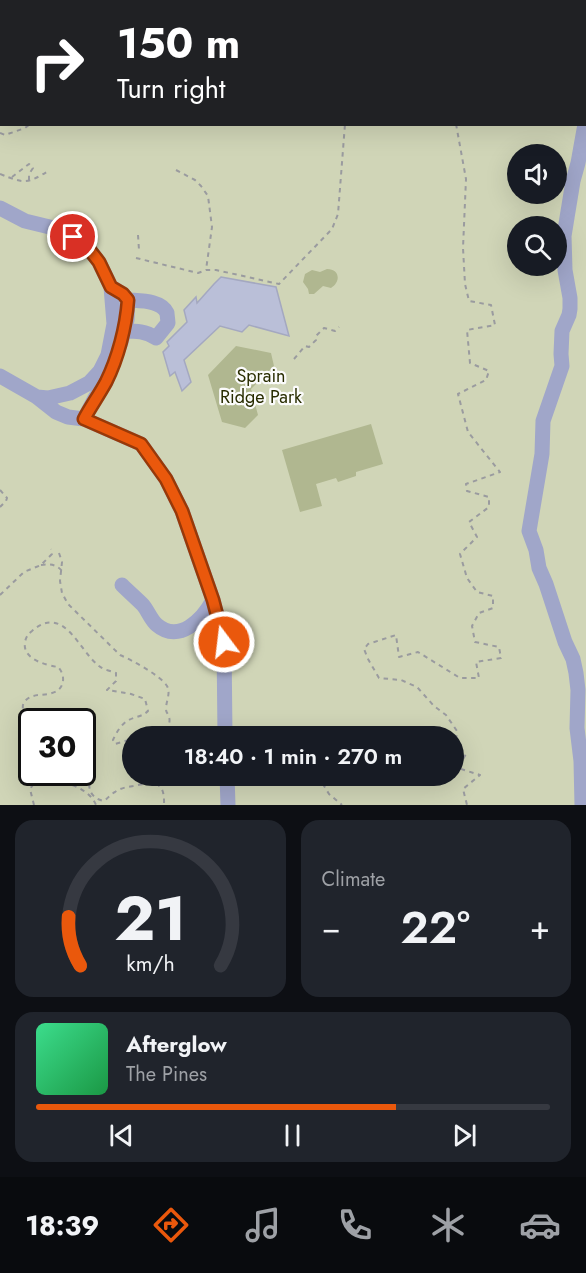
<!DOCTYPE html>
<html lang="en">
<head>
<meta charset="utf-8">
<style>
  body { margin:0; font-family:Jost,sans-serif; background:#20242c; color:#f1f3f6; height:100vh; display:flex; flex-direction:column; font-size:22px; white-space:nowrap }
  * { box-sizing:border-box; margin:0 }
  p { font-size:20px; color:#9ea1a6 }
  .icon { flex:none; width:33px; height:33px; fill:none; stroke:currentColor; stroke-width:2; stroke-linecap:round; stroke-linejoin:round }
  .map { position:relative; height:805px; overflow:hidden }
  .panel { display:flex; flex-direction:column; gap:15px; padding:15px; background:#0d0f14; flex:1 }
  .panel>* { flex:none }
  .guide { position:absolute; left:0px; top:0px; width:586px; height:126px; box-shadow:0 6px 24px #0002; background:#202124; color:#fff; overflow:hidden }
  .controls { position:absolute; left:507px; top:144px; display:grid; gap:12px }
  .controls a { display:grid; place-items:center; width:60px; height:60px; border-radius:50%; background:#171b24; box-shadow:0 6px 24px #0002; font-size:30px }
  .speed { position:absolute; left:18px; top:708px; display:flex; gap:12px; font-size:30px; font-weight:700; text-align:center }
  .speed>* { display:grid; place-content:center; width:78px; height:78px; border-radius:50%; background:#171b24; box-shadow:0 6px 24px #0002; line-height:1 }
  .speed .limit { border:3px solid #111; border-radius:9px; background:#fff; color:#111 }
  .pin { position:absolute; display:grid; place-items:center; width:51px; height:51px; color:#fff; margin:-26px; border:3px solid #fff; border-radius:50%; box-shadow:0 2px 6px #0007 }
  .me { position:absolute; width:66px; margin:-33px; rotate:345deg; stroke-linejoin:round; filter:drop-shadow(0 0 4px #0008) }
  .turn { display:flex; align-items:center; gap:21px; height:126px; padding:0 18px; font-size:27px }
  .turn .icon { width:78px; height:78px; stroke-width:2.5 }
  .turn b { display:block; font-size:42px; line-height:51px }
  .big { font-size:45px; font-weight:600; line-height:1.1 }
  .panel .card { flex:1; display:flex; flex-direction:column; justify-content:center; gap:9px; min-width:0; padding:0 21px; border-radius:18px; background:#20242c }
  .panel .dial { align-items:center; gap:0 }
  .dial svg { height:156px; overflow:visible; fill:none; stroke:#363941; stroke-width:7; stroke-linecap:round; text-anchor:middle }
  .dial text { fill:#f1f3f6; stroke:none }
  .song { display:flex; align-items:center; gap:18px }
  .cover { width:72px; height:72px; border-radius:9px; background:linear-gradient(135deg,hsl(150 70% 55%),hsl(140 70% 35%)) }
  .played { height:6px; border-radius:3px; background:linear-gradient(90deg,#ea580c 70%,#363941 70%) }
  .keys { display:flex; justify-content:space-around; direction:ltr }
  .heat { display:flex; justify-content:space-between; align-items:center; font-size:33px; direction:ltr }
  .panel .tiles { flex:1; display:grid; gap:15px; grid-template-columns:1fr 1fr }
  .card:last-child { grid-column:span 2 }
  .trip { position:absolute; left:122px; top:726px; width:342px; height:60px; border-radius:30px; background:#171b24; box-shadow:0 6px 24px #0002; font-weight:600; line-height:60px; text-align:center }
  .tab-bar { display:flex; height:96px; justify-content:space-around; align-items:center; background:#090b0e; color:#9ea1a6 }
  .tab-bar .icon { width:42px; height:42px }
  .tab-bar .selected { color:#ea580c }
  .tab-bar b { font-size:27px; color:#f1f3f6 }
  .map>svg:first-child { display:block }
  .green { fill:#d0d5b7; fill-rule:evenodd }
  .water { fill:#b0b790 }
  .building { fill:#babfd8; stroke:#a4a8c0; stroke-width:1.5 }
  .lines { fill:none; stroke-linecap:round; stroke-linejoin:round }
  .path { stroke:#9a9b9f; stroke-width:2; stroke-dasharray:4.5 4.5; stroke-linecap:butt }
  .minor { stroke:#a0a6c9; stroke-width:15 }
  .route-casing { stroke:#983908; stroke-width:15 }
  .route { stroke:#ea580c; stroke-width:10 }
  .labels { text-anchor:middle; stroke-width:4.5; stroke-linejoin:round; paint-order:stroke }
  .park-label { font-size:18px; fill:#282c00; stroke:#fbfbfb }
</style>
</head>
<body>
<div class="map">
<svg width="586" height="805" viewBox="0 0 586 805">
  <rect width="100%" height="100%" fill="#fbfbfb"/>
  <path class="green" d="M 0,0 L 586,0 L 586,805 L 0,805 ZM 2,2 L 585,2 L 585,124 L 2,124 ZM 518,154 L 556,154 L 556,194 L 518,194 ZM 518,226 L 556,226 L 556,266 L 518,266 ZM 32,722 L 82,722 L 82,772 L 32,772 ZM 132,736 L 453,736 L 453,776 L 132,776 Z"/>
  <path class="water" d="M 327,269 C 340,269 341,282 331,288 L 323,286 L 314,294 L 309,294 L 308,289 L 303,282 L 305,274 L 312,270 L 320,272 Z
    M 236,346 L 271,353 L 274,366 L 251,389 L 258,415 L 245,428 L 222,422 L 208,375 Z
    M 371,424 L 383,464 L 356,472 L 356,476 L 338,482 L 336,478 L 316,484 L 322,506 L 300,512 L 282,450 Z"/>
  <path class="building" d="M 221,277 L 276,287 L 289,336 L 249,325 L 242,332 L 220,326 L 184,360 L 191,382 L 182,391 L 175,372 L 170,376 L 163,352 L 169,346 L 167,342 L 187,322 L 184,310 L 196,297 L 197,303 L 214,284 Z"/>
  <g class="lines">
    <path class="path" d="M 66,2 L 66,0
      M 291,2 L 292,0
      M 350,2 L 350,0
      M 411,2 L 411,0
      M 0,61 L 2,61
      M 0,98 L 2,98
      M 456,124 L 466,179 L 463,248 L 465,284 L 469,301 L 491,305 L 495,325 L 467,330 L 470,363 L 489,371 L 486,380 L 458,394 L 468,432 L 500,472 L 466,484 L 467,491 L 489,497 L 489,507 L 469,522 L 477,537 L 460,554 L 467,578 L 477,592 L 493,596 L 493,608 L 479,613 L 472,626 L 475,642 L 499,647 L 501,658 L 476,662 L 479,678 L 460,678 L 418,652 L 399,657 L 396,635 L 368,644 L 364,649 L 368,659 L 379,678 L 401,680 L 417,687 L 434,706 L 446,715 L 457,731 L 455,749 L 466,754 L 458,768 L 480,775 L 463,789 L 467,805
      M 0,133 L 5,135 L 25,128 L 30,124
      M 176,170 L 195,180 L 201,186 L 208,196 L 212,227 L 206,270
      M 0,174 C 25,184 27,184 50,170
      M 12,177 L 29,164 L 33,168 L 29,174 L 29,180
      M 138,235 L 139,250
      M 136,258 L 198,273 L 206,270 L 216,270 L 279,284 L 332,229 L 338,214 L 345,124
      M 294,359 L 305,346 L 309,347 L 316,340 L 316,336 L 324,328 L 335,331 L 339,327
      M 0,490 L 7,498 L 6,501 L 0,507
      M 59,553 L 62,562 L 60,581 L 62,593 L 68,604 L 120,655 C 132,660 161,676 167,686 C 171,693 166,701 166,709 C 166,713 168,713 169,717 C 172,726 162,734 153,736
      M 41,565 C 50,564 56,564 62,571
      M 0,595 L 24,572 L 41,565 L 52,554 L 51,549
      M 142,736 L 150,736
      M 32,748 C 27,746 23,744 22,738 C 22,732 26,725 25,719 C 25,712 20,707 25,701 C 32,693 43,696 52,693 C 65,690 66,675 58,667 C 45,665 22,659 25,642 C 26,637 28,634 32,631 C 64,603 79,651 99,666 C 104,670 111,671 116,673 L 116,681 L 107,690 L 131,694 L 145,699 L 148,711 C 142,717 136,716 129,720 C 122,723 116,733 113,740 L 115,744 L 132,739
      M 82,755 C 87,758 92,760 94,765 C 96,770 91,774 90,779 C 87,791 93,799 104,801 C 108,798 111,794 115,792 C 120,788 127,787 133,786 C 153,782 165,779 164,805
      M 318,776 L 329,794 L 342,805
      M 241,780 L 247,776
      M 34,805 L 30,789 L 35,782 C 54,777 88,785 96,805"/>
    <path class="minor" d="M 574,0 L 574,2
      M 0,208 L 25,221 L 62,230 L 85,244 L 99,262 L 111,287 L 114,324 L 108,355 L 100,371 L 89,383 L 70,393 L 48,398 L 37,397 L 0,376
      M 124,331 C 137,331 145,331 156,338 L 168,323 C 168,322 167,314 167,313 C 161,300 140,301 128,300
      M 37,397 L 56,412 L 68,417 L 84,419 L 141,444 L 166,479 L 182,511 L 213,600 L 224,642 L 225,736
      M 84,419 L 95,398 L 106,382 L 121,342 L 127,320 L 128,300 L 123,294 L 111,287
      M 122,585 C 129,592 136,598 143,605 C 148,611 151,620 157,625 C 179,644 203,619 213,600
      M 227,776 L 228,805
      M 582,805 L 581,761 L 577,728 L 578,690 L 576,673 L 573,659 L 565,642 L 546,584 L 539,568 L 536,550 L 529,531 L 542,454 L 543,421 L 562,366 L 561,354 L 562,331 L 569,315 L 570,309 L 570,298 L 565,270 L 564,236 L 573,181 L 578,163 L 585,124"/>
  </g>
  <g class="lines">
    <defs>
      <path id="route" d="M 73,237 L 85,244 L 99,262 L 111,287 L 123,294 L 128,300 C 126,327 118,358 106,382 C 99,395 91,406 84,419 L 141,444 L 166,479 L 182,511 L 213,600 L 224,642"/>
    </defs>
    <use href="#route" class="route-casing"/>
    <use href="#route" class="route"/>
  </g>
  <g class="labels">
    <g class="park-label">
      <text x="261" y="382">Sprain<tspan x="261" dy="21">Ridge Park</tspan></text>
    </g>
  </g>
</svg>
<div class="controls">
<a><svg class="icon" aria-label="sound" viewBox="0 0 24 24"><path d="M4 9h4l5-4v14l-5-4H4zM17 9q2 3 0 6"/></svg></a>
<a><svg class="icon" aria-label="search" viewBox="0 0 24 24"><circle cx="10" cy="10" r="6"/><path d="M15 15l6 6"/></svg></a>
</div>
<div class="speed"><div class="limit">30</div></div>
<div class="pin" style="left:73px;top:237px;background:#d93025"><svg class="icon" aria-label="arrive" viewBox="0 0 24 24"><path d="M6 21V4h12l-3 4 3 4H6"/></svg></div>
<svg class="me" style="left:224px;top:642px" viewBox="-20 -20 40 40"><circle r="17" fill="#ea580c" stroke="#fff" stroke-width="3"/><path d="M0-11L8 9 0 5-8 9z" fill="#fff"/></svg>
<div class="trip">18:40 · 1 min · 270 m</div>
<div class="guide">
<div class="turn"><svg class="icon" aria-label="right" viewBox="0 0 24 24"><path d="M7 20v-9h11M14 6l5 5-5 5"/></svg><div><b>150 m</b>Turn right</div></div>
</div>
</div>
<section class="panel">
<div class="tiles">
<div class="card dial"><svg viewBox="0 0 100 80">
<path d="M14 69A42 42 0 1 1 86 69"/>
<path d="M14 69A42 42 0 0 1 8 44" stroke="#ea580c"/>
<text x="50" y="56" font-size="32" font-weight="700">21</text>
<text x="50" y="72" font-size="11">km/h</text>
</svg></div>
<div class="card"><p>Climate</p>
<div class="heat"><a>−</a><b class="big">22°</b><a>+</a></div>
</div>
<div class="card">
<div class="song"><i class="cover"></i><div><b>Afterglow</b><p>The Pines</p></div></div>
<div class="played"></div>
<div class="keys"><svg class="icon" aria-label="previous" viewBox="0 0 24 24"><path d="M18 5L8 12l10 7zM5 5v14"/></svg><svg class="icon" aria-label="pause" viewBox="0 0 24 24"><path d="M8 5v14M16 5v14"/></svg><svg class="icon" aria-label="next" viewBox="0 0 24 24"><path d="M6 5l10 7-10 7zM19 5v14"/></svg></div>
</div>
</div>
</section>
<nav class="tab-bar">
<b>18:39</b>
<svg class="icon selected" aria-label="directions" viewBox="0 0 24 24"><path d="M12 3l9 9-9 9-9-9zM9 14v-3h6M13 9l2 2-2 2"/></svg>
<svg class="icon" aria-label="music" viewBox="0 0 24 24"><path d="M9 18V5l10-2v13"/><circle cx="6" cy="18" r="3"/><circle cx="16" cy="16" r="3"/></svg>
<svg class="icon" aria-label="phone" viewBox="0 0 24 24"><path d="M5 4h4l2 5-3 2q2 4 5 5l2-3 5 2v4C11 20 4 13 5 4z"/></svg>
<svg class="icon" aria-label="climate" viewBox="0 0 24 24"><path d="M12 3v18M4 7l16 10M4 17L20 7"/></svg>
<svg class="icon" aria-label="car" viewBox="0 0 24 24"><path d="M5 17H2v-5l4-1 3-4h7l3 4 3 1v5h-3M9 17h6M6 11h13"/><circle cx="7" cy="17" r="2"/><circle cx="17" cy="17" r="2"/></svg>
</nav>
</body>
</html>
